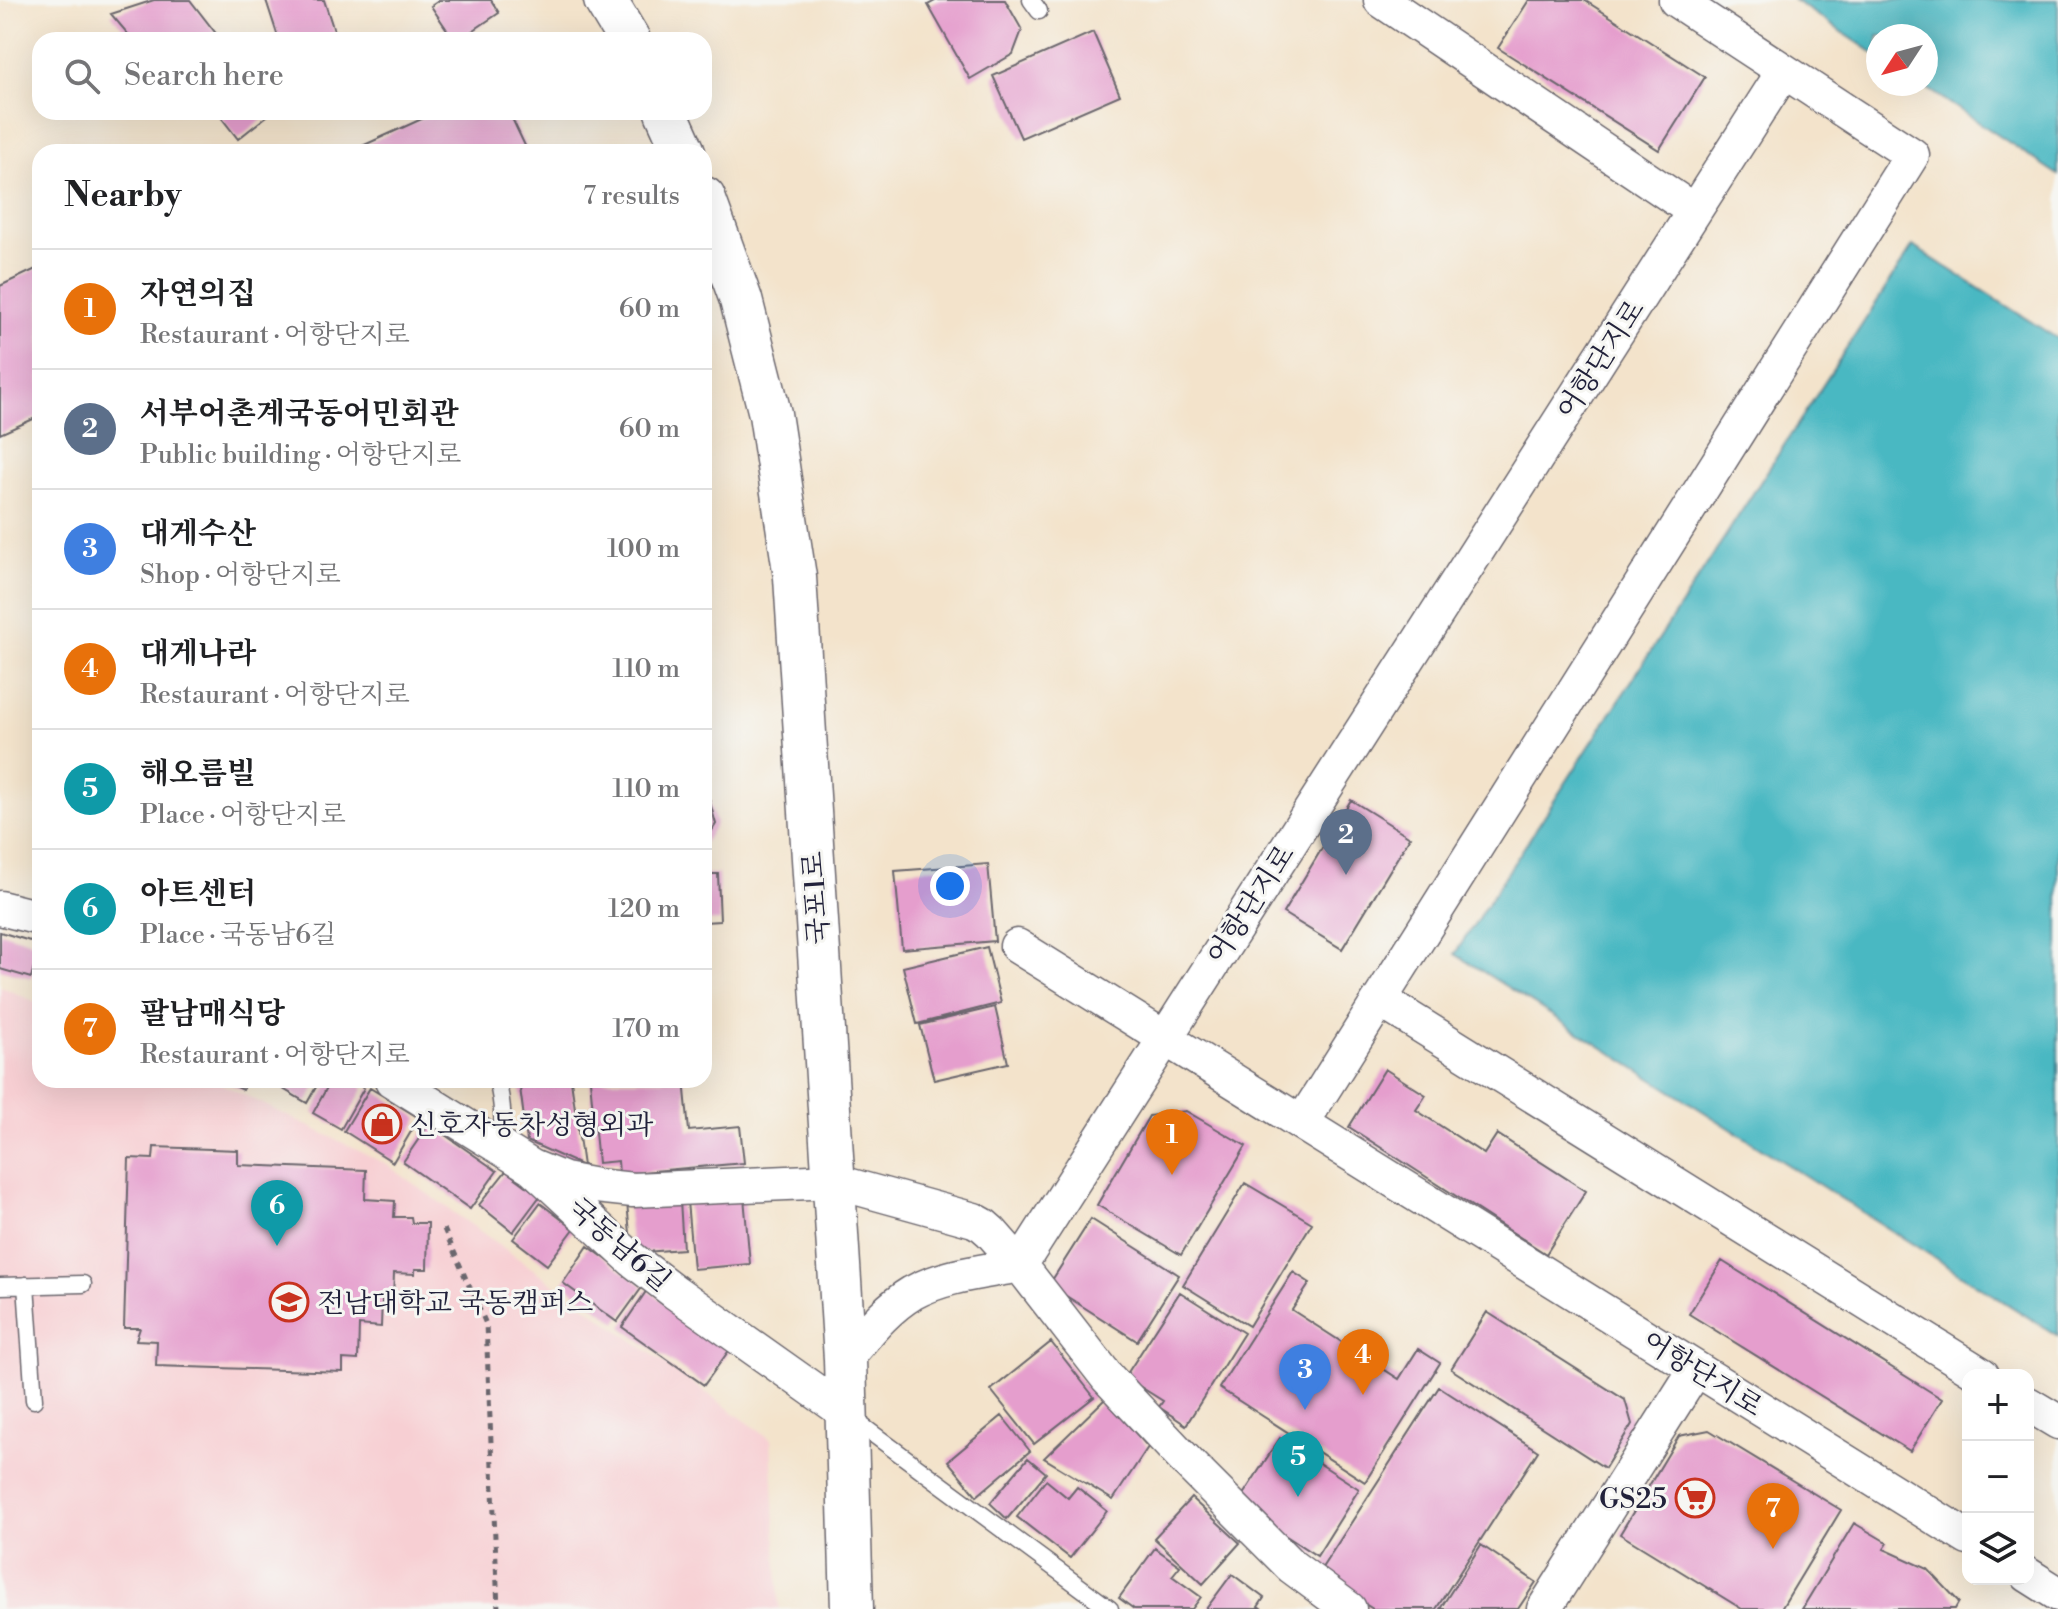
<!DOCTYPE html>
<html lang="en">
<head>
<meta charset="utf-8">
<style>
	body { margin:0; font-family:"Libre Bodoni","Noto Serif KR",serif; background:#f2f2f2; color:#202124 }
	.controls { position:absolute; right:24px; bottom:24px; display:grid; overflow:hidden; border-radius:16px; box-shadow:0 8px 32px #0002 }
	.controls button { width:72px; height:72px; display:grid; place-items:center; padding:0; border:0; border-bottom:2px solid #e0e0e0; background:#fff; color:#202124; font:40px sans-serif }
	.compass { position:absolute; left:1866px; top:24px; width:72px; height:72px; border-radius:50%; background:#fff; box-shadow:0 8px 32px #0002; rotate:234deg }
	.you { position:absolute; left:950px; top:886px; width:28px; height:28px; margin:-20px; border:6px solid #fff; border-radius:50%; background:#1a73e8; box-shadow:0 0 0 12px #1a73e833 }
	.badge { display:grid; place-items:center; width:52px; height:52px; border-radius:50%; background:#d93025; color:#fff; font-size:26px; font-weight:700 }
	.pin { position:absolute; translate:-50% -66px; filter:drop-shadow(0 2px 4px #0008) }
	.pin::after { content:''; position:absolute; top:42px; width:28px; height:24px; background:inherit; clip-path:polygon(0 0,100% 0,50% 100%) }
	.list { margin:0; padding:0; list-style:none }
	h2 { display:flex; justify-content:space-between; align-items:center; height:104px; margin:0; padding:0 32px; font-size:34px }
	h2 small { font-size:26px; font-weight:400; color:#757577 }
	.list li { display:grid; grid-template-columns:52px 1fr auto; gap:24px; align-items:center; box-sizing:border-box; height:120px; padding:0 32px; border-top:2px solid #e0e0e0 }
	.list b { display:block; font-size:30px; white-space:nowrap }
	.list p { margin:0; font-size:26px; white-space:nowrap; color:#757577 }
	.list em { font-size:26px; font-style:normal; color:#757577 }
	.icon { flex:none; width:44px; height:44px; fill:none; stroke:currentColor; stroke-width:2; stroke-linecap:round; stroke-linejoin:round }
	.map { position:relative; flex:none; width:2058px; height:1609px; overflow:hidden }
	.search { position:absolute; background:#fff; box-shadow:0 8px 32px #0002; left:32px; top:32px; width:680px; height:88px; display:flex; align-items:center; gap:20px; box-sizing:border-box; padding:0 28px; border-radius:24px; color:#757577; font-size:30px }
	.panel { position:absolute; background:#fff; box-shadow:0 8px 32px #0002; left:32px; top:144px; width:680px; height:944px; border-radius:24px }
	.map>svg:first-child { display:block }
	.built { fill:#f7cfd3 }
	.water { fill:#4ab8c2; stroke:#366d7e; stroke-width:2 }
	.building { fill:#e59ecd }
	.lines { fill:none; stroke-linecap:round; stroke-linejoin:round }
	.service-casing { stroke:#6b666d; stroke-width:19 }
	.minor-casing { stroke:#6b666d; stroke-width:37 }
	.tertiary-casing { stroke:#6b666d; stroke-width:45 }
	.path { stroke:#6b666d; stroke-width:5; stroke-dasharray:6 6; stroke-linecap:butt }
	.service { stroke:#fff; stroke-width:16 }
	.minor { stroke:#fff; stroke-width:34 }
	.tertiary { stroke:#fff; stroke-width:42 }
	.labels { text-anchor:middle; stroke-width:6; stroke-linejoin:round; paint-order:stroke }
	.street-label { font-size:28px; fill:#22223b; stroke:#f6f6f2 }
	.poi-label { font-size:28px; fill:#22223b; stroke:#f6f6f2; text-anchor:start }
</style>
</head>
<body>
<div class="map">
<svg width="2058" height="1609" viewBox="0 0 2058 1609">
	<rect width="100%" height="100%" fill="#f6f6f2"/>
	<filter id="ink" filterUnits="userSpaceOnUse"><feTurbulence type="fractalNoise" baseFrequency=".0125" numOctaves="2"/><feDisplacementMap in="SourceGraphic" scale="16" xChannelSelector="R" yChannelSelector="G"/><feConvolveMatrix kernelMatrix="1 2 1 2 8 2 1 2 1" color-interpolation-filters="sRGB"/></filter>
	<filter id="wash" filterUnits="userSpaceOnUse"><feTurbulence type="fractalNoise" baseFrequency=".006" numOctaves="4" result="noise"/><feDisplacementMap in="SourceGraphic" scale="32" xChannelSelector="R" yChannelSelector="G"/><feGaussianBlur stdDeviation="1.8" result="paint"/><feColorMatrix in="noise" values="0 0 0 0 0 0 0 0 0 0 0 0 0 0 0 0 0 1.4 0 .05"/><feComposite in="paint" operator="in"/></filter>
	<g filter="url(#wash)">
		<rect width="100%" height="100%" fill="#f3e3cb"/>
		<path class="built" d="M 0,986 L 40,1004 L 40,1080 L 214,1080 L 386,1164 L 771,1439 L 779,1609 L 0,1609 Z"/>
		<path class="water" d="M 1794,0 L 2058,0 L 2058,175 L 1921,84 L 1926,84 L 1926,36 L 1878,36 L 1878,56 Z
			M 1913,246 L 2058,339 L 2058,1336 L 1455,954 Z"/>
		<g id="blocks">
			<path class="building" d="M 154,0 L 190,0 L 221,40 L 133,40 L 111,14 Z
				M 266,0 L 324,0 L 337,40 L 279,40 Z
				M 440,0 L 491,0 L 499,13 L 459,40 L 454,40 L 431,6 Z
				M 937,0 L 1005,0 L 1022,30 L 1013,54 L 970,79 L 928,5 Z
				M 1529,0 L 1584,0 L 1705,77 L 1659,150 L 1498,48 Z
				M 1093,32 L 1120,95 L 1021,138 L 993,76 Z
				M 217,112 L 272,112 L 238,139 Z
				M 437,112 L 509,112 L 528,152 L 349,152 Z
				M 40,267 L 40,416 L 0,434 L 0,286 Z
				M 704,781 L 716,824 L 704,843 Z
				M 1351,800 L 1410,837 L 1342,949 L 1283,913 Z
				M 988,864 L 995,941 L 902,949 L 895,871 Z
				M 704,874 L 718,874 L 720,921 L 704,922 Z
				M 0,932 L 40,944 L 31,978 L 0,969 Z
				M 987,947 L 1001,1003 L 917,1024 L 903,967 Z
				M 995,1007 L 1008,1063 L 934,1080 L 920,1025 Z
				M 1385,1069 L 1426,1095 L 1416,1110 L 1484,1154 L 1497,1134 L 1586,1191 L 1546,1254 L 1349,1127 Z
				M 222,1080 L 248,1080 L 243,1090 Z
				M 268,1080 L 320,1080 L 307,1103 Z
				M 331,1080 L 351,1080 L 364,1088 L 341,1129 L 313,1113 Z
				M 519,1080 L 571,1080 L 583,1166 L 527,1141 Z
				M 590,1080 L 684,1080 L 689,1131 L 740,1126 L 744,1163 L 619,1174 L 618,1161 L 598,1163 Z
				M 370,1088 L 419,1118 L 393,1162 L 344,1131 Z
				M 1186,1111 L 1246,1146 L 1181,1255 L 1097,1205 L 1149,1116 Z
				M 429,1124 L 497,1171 L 470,1209 L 403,1162 Z
				M 154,1147 L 238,1150 L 238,1165 L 366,1170 L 365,1199 L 395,1201 L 394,1217 L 411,1217 L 412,1223 L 428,1223 L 427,1269 L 415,1269 L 415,1274 L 394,1273 L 393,1299 L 382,1298 L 381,1327 L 359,1325 L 358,1360 L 343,1359 L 343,1372 L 156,1366 L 157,1341 L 136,1340 L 140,1328 L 124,1328 L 129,1158 L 153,1159 Z
				M 506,1171 L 540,1196 L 513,1232 L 479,1205 Z
				M 1245,1183 L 1312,1223 L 1249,1326 L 1183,1285 Z
				M 744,1197 L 750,1264 L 693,1269 L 687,1201 Z
				M 680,1200 L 683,1249 L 632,1253 L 627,1203 Z
				M 540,1203 L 574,1229 L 547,1265 L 513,1239 Z
				M 1091,1219 L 1179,1275 L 1137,1341 L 1049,1285 Z
				M 588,1246 L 643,1286 L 617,1322 L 563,1283 Z
				M 1722,1261 L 1942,1399 L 1910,1451 L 1689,1314 Z
				M 1293,1272 L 1310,1283 L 1292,1310 L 1399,1379 L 1418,1349 L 1440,1363 L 1365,1482 L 1219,1388 Z
				M 647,1290 L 730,1349 L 704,1385 L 622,1327 Z
				M 1180,1292 L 1244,1333 L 1186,1425 L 1159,1407 L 1163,1401 L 1125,1377 Z
				M 1487,1312 L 1625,1400 L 1632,1424 L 1605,1468 L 1451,1369 Z
				M 1051,1342 L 1094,1397 L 1034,1444 L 991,1390 Z
				M 1439,1387 L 1538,1451 L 1436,1609 L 1373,1609 L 1318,1574 Z
				M 1105,1399 L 1148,1447 L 1113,1500 L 1044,1458 Z
				M 1002,1416 L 1030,1451 L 977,1496 L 948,1461 Z
				M 1709,1430 L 1841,1510 L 1781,1609 L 1742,1609 L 1620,1534 L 1679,1436 Z
				M 1280,1438 L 1359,1489 L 1317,1556 L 1237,1504 Z
				M 1028,1458 L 1046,1473 L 1007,1519 L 990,1503 Z
				M 1046,1480 L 1068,1498 L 1077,1487 L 1107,1511 L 1070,1558 L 1017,1517 Z
				M 1191,1498 L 1240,1543 L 1203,1584 L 1154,1538 Z
				M 1854,1523 L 1888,1543 L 1884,1549 L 1928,1569 L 1959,1602 L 1955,1609 L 1802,1609 Z
				M 1481,1545 L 1536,1582 L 1518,1609 L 1440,1609 Z
				M 1155,1548 L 1180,1566 L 1172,1576 L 1201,1597 L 1192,1609 L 1134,1609 L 1119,1598 Z
				M 1232,1574 L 1264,1598 L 1258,1607 L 1261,1609 L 1206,1609 Z"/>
		</g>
	</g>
	<g filter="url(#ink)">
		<use href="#blocks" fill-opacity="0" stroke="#6b666d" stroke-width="2"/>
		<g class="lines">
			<g class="service-casing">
				<path id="service" d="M 1031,0 L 1039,11
					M 497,1080 C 503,1104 504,1123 500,1147
					M 26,1285 L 34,1400
					M 0,1286 L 83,1284
					M 850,1417 L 1110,1609"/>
			</g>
			<g class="minor-casing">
				<path id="minor" d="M 1381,0 L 1694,211
					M 0,908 L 40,918
					M 1017,946 L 1968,1538
					M 1380,1000 L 1982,1375
					M 392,1080 L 532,1167 L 633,1260 L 675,1292 L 846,1413
					M 1302,1123 L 1912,155 L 1676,0
					M 532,1167 L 564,1180 L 596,1186 L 633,1190 L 833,1181 L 974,1220 L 983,1225 L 991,1232 L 1020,1265 L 1107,1377 L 1190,1465 L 1291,1566 L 1349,1609
					M 845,1359 C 865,1336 885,1309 912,1293 C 944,1275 984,1272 1020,1265 L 1784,71
					M 2028,1404 L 2058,1422
					M 2028,1575 L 2058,1594
					M 1544,1609 L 1696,1369"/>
			</g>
			<g class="tertiary-casing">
				<path id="tertiary" d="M 605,0 L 629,40
					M 666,112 L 684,152
					M 704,198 L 741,300 L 770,414 L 795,577 L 845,1359 L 852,1609"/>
			</g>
			<path class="path" d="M 444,1229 L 486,1324 L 498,1609"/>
			<use href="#service" class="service"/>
			<use href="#minor" class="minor"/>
			<use href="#tertiary" class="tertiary"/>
		</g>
	</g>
	<defs>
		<g id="shop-ring" transform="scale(2)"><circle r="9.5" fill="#f6f6f2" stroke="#c8321e" stroke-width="1.5"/><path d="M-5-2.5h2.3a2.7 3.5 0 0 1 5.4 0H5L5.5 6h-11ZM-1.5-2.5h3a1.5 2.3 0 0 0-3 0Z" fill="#c8321e"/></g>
		<g id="university-ring" transform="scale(2)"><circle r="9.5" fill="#f6f6f2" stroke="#c8321e" stroke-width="1.5"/><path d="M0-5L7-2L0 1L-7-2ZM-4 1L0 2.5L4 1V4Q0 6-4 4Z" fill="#c8321e"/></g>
		<g id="supermarket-ring" transform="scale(2)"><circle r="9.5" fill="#f6f6f2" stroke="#c8321e" stroke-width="1.5"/><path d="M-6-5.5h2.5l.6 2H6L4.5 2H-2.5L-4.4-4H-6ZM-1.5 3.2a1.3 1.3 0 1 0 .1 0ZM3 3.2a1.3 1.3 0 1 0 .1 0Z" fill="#c8321e"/></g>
	</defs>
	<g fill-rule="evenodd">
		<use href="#shop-ring" x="382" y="1124"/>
		<use href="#university-ring" x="289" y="1302"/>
		<use href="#supermarket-ring" x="1695" y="1498"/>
	</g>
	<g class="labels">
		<g class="street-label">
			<text transform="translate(1600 359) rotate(-57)" y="10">어항단지로</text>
			<text transform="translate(815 898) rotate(-94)" y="10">국포1로</text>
			<text transform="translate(1250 904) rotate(-57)" y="10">어항단지로</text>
			<text transform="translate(620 1244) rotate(41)" y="10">국동남6길</text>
			<text transform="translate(1703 1373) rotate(32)" y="10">어항단지로</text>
		</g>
		<g class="poi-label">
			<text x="410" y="1134">신호자동차성형외과</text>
			<text x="317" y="1312">전남대학교 국동캠퍼스</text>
			<text x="1667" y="1508" text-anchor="end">GS25</text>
		</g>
	</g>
</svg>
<div class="controls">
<button>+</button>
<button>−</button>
<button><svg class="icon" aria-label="layers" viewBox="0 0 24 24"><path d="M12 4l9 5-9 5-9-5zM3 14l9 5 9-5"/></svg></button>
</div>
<svg class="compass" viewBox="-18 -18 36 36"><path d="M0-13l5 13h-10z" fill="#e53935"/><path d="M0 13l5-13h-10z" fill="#757577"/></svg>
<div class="you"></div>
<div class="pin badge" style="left:1172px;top:1175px;background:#e8710a">1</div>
<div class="pin badge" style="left:1346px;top:875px;background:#5c6f8a">2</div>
<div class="pin badge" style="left:1305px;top:1410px;background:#3f7fe0">3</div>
<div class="pin badge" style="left:1363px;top:1395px;background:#e8710a">4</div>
<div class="pin badge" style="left:1298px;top:1497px;background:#0f9aa8">5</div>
<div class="pin badge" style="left:277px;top:1246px;background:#0f9aa8">6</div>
<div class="pin badge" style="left:1773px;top:1549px;background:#e8710a">7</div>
<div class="search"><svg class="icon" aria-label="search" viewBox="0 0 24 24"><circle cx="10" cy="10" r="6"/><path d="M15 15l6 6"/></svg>Search here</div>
<section class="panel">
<h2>Nearby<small>7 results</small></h2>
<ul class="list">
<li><span class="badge" style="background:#e8710a">1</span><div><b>자연의집</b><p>Restaurant · 어항단지로</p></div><em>60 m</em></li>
<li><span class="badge" style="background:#5c6f8a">2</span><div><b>서부어촌계국동어민회관</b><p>Public building · 어항단지로</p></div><em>60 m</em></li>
<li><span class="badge" style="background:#3f7fe0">3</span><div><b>대게수산</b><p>Shop · 어항단지로</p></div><em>100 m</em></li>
<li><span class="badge" style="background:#e8710a">4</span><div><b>대게나라</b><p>Restaurant · 어항단지로</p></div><em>110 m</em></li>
<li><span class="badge" style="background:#0f9aa8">5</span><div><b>해오름빌</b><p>Place · 어항단지로</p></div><em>110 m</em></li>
<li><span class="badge" style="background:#0f9aa8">6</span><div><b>아트센터</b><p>Place · 국동남6길</p></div><em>120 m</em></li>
<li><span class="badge" style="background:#e8710a">7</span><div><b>팔남매식당</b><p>Restaurant · 어항단지로</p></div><em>170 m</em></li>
</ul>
</section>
</div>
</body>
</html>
